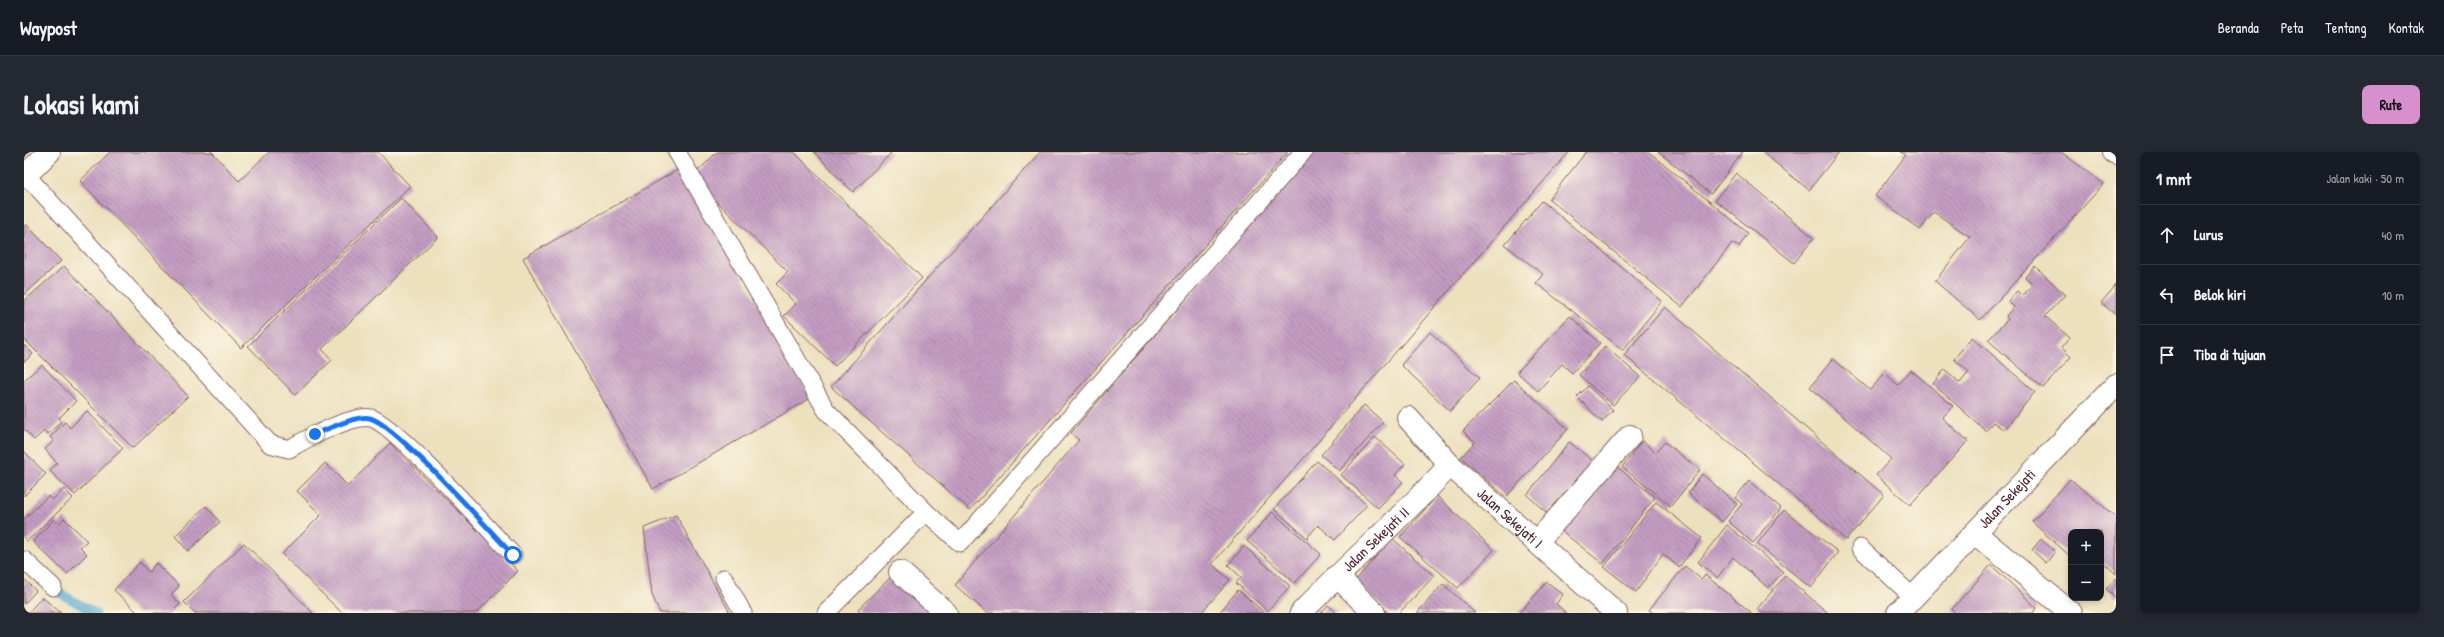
<!DOCTYPE html>
<html lang="id">
<head>
<meta charset="utf-8">
<style>
	body { margin:0; font-family:"Patrick Hand",sans-serif; background:#242831; color:#f1f3f6 }
	.controls { position:absolute; right:12px; bottom:12px; display:grid; overflow:hidden; border-radius:8px; box-shadow:0 2px 6px #0003 }
	.controls button { width:36px; height:36px; display:grid; place-items:center; padding:0; border:0; border-bottom:1px solid #363941; background:#171b24; color:#f1f3f6; font:20px sans-serif }
	.stop { position:absolute; width:12px; height:12px; margin:-9px; border:3px solid #1a73e8; border-radius:50%; background:#fff }
	.stop.end { background:#1a73e8; border-color:#fff; box-shadow:0 1px 4px #0008 }
	.list { margin:0; padding:0; list-style:none }
	h2 { display:flex; justify-content:space-between; align-items:center; height:52px; margin:0; padding:0 16px; font-size:17px }
	h2 small { font-size:13px; font-weight:400; color:#9ea1a6 }
	.list li { display:grid; grid-template-columns:26px 1fr auto; gap:12px; align-items:center; box-sizing:border-box; height:60px; padding:0 16px; border-top:1px solid #363941 }
	.list b { display:block; font-size:15px; white-space:nowrap }
	.list em { font-size:13px; font-style:normal; color:#9ea1a6 }
	.icon { flex:none; width:22px; height:22px; fill:none; stroke:currentColor; stroke-width:2; stroke-linecap:round; stroke-linejoin:round }
	.map { position:relative; flex:none; width:2092px; height:461px; overflow:hidden; border-radius:8px }
	header { display:flex; align-items:center; gap:24px; box-sizing:border-box; height:56px; padding:0 20px; background:#171b24; border-bottom:1px solid #363941 }
	header strong { font-size:19px }
	nav { display:flex; gap:22px; margin-inline-start:auto; font-size:14px }
	.intro { display:flex; align-items:center; justify-content:space-between; box-sizing:border-box; height:96px; padding:0 24px }
	h1 { margin:0; font-size:28px }
	.button { padding:10px 18px; border-radius:8px; background:#d690ce; color:#111; font-size:14px; font-weight:700 }
	main { display:flex; gap:24px; padding:0 24px }
	aside { flex:1; background:#171b24; border-radius:8px; box-shadow:0 2px 6px #0003 }
	.map>svg:first-child { display:block }
	.lines { fill:none; stroke-linecap:round; stroke-linejoin:round }
	.stream { stroke:#54a6cf; stroke-width:9 }
	.building { fill:url(#building-back-hatch) }
	.service-casing { stroke:#83635e; stroke-width:19 }
	.minor-casing { stroke:#83635e; stroke-width:24 }
	.tertiary-casing { stroke:#83635e; stroke-width:24 }
	.primary-casing { stroke:#83635e; stroke-width:24 }
	.service { stroke:#fff; stroke-width:17 }
	.minor { stroke:#fff; stroke-width:22 }
	.tertiary { stroke:#fff; stroke-width:22 }
	.primary { stroke:#fff; stroke-width:22 }
	.route { stroke:#1a73e8; stroke-width:5 }
	.labels { text-anchor:middle; stroke-width:3; stroke-linejoin:round; paint-order:stroke }
	.street-label { font-size:15px; fill:#4a1f2b; stroke:#fcf5e5 }
</style>
</head>
<body>
<header>
<strong>Waypost</strong>
<nav><a>Beranda</a><a>Peta</a><a>Tentang</a><a>Kontak</a></nav>
</header>
<div class="intro"><h1>Lokasi kami</h1><a class="button">Rute</a></div>
<main>
<div class="map">
<svg width="2092" height="461" viewBox="0 0 2092 461">
	<defs>
		<pattern id="building-back-hatch" width="6" height="6" patternUnits="userSpaceOnUse"><rect width="6" height="6" fill="#c39cc2"/><path d="M-1 5l2 2M0 0l6 6M5-1l2 2" fill="none" stroke="#a07f9e"/></pattern>
	</defs>
	<rect width="100%" height="100%" fill="#fcf5e5"/>
	<filter id="ink" filterUnits="userSpaceOnUse"><feTurbulence type="fractalNoise" baseFrequency=".025" numOctaves="2"/><feDisplacementMap in="SourceGraphic" scale="8" xChannelSelector="R" yChannelSelector="G"/><feConvolveMatrix kernelMatrix="1 2 1 2 8 2 1 2 1" color-interpolation-filters="sRGB"/></filter>
	<filter id="wash" filterUnits="userSpaceOnUse"><feTurbulence type="fractalNoise" baseFrequency=".012" numOctaves="4" result="noise"/><feDisplacementMap in="SourceGraphic" scale="16" xChannelSelector="R" yChannelSelector="G"/><feGaussianBlur stdDeviation="0.9" result="paint"/><feColorMatrix in="noise" values="0 0 0 0 0 0 0 0 0 0 0 0 0 0 0 0 0 1.4 0 .05"/><feComposite in="paint" operator="in"/></filter>
	<g filter="url(#wash)">
		<rect width="100%" height="100%" fill="#ece0bd"/>
		<g class="lines">
			<path class="stream" d="M 24,435 L 72,461"/>
		</g>
		<g id="blocks">
			<path class="building" d="M 86,0 L 188,0 L 215,29 L 245,0 L 354,0 L 386,34 L 217,196 L 56,29 Z
				M 693,0 L 770,0 L 898,126 L 811,214 L 760,164 L 772,152 L 752,132 L 764,120 L 668,25 Z
				M 790,0 L 868,0 L 829,40 Z
				M 1016,0 L 1264,0 L 946,358 L 807,235 Z
				M 1288,0 L 1545,0 L 1188,412 L 1206,428 L 1177,461 L 963,461 L 931,433 L 1055,288 L 1047,281 Z
				M 1562,0 L 1625,0 L 1724,81 L 1715,95 L 1708,91 L 1658,155 L 1525,47 Z
				M 1634,0 L 1719,0 L 1687,42 Z
				M 1738,0 L 1815,0 L 1785,38 Z
				M 1877,0 L 2037,0 L 2080,32 L 1956,168 L 1911,129 L 1946,85 L 1910,60 L 1896,78 L 1851,44 L 1882,3 Z
				M 657,16 L 787,246 L 629,337 L 499,106 Z
				M 1712,21 L 1790,86 L 1770,111 L 1691,48 Z
				M 377,46 L 414,85 L 298,197 L 308,208 L 271,243 L 224,194 Z
				M 1518,49 L 1638,149 L 1599,198 L 1512,131 L 1519,122 L 1481,93 Z
				M 2,72 L 37,109 L 0,143 L 0,74 Z
				M 40,114 L 164,244 L 109,296 L 0,187 L 0,149 Z
				M 2011,114 L 2041,143 L 2021,164 L 2046,186 L 2037,195 L 2047,205 L 2019,236 L 1964,188 L 1984,167 L 1982,164 L 1990,155 L 1984,149 L 1993,139 L 1998,144 L 2009,132 L 2001,125 Z
				M 2092,133 L 2092,163 L 2077,151 Z
				M 1641,155 L 1860,343 L 1822,388 L 1600,203 Z
				M 1546,164 L 1576,191 L 1548,221 L 1538,212 L 1514,239 L 1493,220 Z
				M 1406,180 L 1456,226 L 1426,259 L 1377,213 Z
				M 1948,185 L 2011,240 L 1980,278 L 1969,270 L 1962,279 L 1909,232 L 1921,217 L 1936,231 L 1945,220 L 1930,207 Z
				M 0,193 L 9,202 L 0,210 Z
				M 1581,194 L 1616,225 L 1589,253 L 1555,223 Z
				M 1809,207 L 1846,238 L 1861,221 L 1874,233 L 1887,218 L 1929,254 L 1918,266 L 1944,289 L 1886,353 L 1852,323 L 1867,307 L 1786,235 Z
				M 18,213 L 52,249 L 35,266 L 38,269 L 24,282 L 20,279 L 10,288 L 0,277 L 0,228 Z
				M 1490,228 L 1544,277 L 1482,345 L 1437,305 L 1451,290 L 1439,279 Z
				M 1564,234 L 1589,258 L 1578,270 L 1553,245 Z
				M 1340,253 L 1359,270 L 1315,319 L 1297,303 Z
				M 63,259 L 99,296 L 51,343 L 26,319 L 33,311 L 21,297 L 30,289 L 26,285 L 41,270 L 46,276 Z
				M 1351,285 L 1381,312 L 1371,323 L 1379,330 L 1354,356 L 1317,323 Z
				M 1618,289 L 1632,300 L 1641,290 L 1676,318 L 1647,354 L 1598,315 Z
				M 1545,290 L 1573,312 L 1524,362 L 1503,343 Z
				M 366,291 L 494,419 L 452,461 L 318,461 L 258,402 L 297,363 L 273,339 L 301,311 L 324,334 Z
				M 0,299 L 22,322 L 0,344 Z
				M 1293,309 L 1343,353 L 1311,388 L 1294,373 L 1283,386 L 1250,357 Z
				M 1587,310 L 1631,345 L 1579,412 L 1535,377 Z
				M 1678,322 L 1713,352 L 1698,370 L 1664,341 Z
				M 2046,327 L 2092,365 L 2092,422 L 2077,408 L 2077,380 L 2047,380 L 2047,405 L 2008,370 Z
				M 1725,329 L 1757,356 L 1729,391 L 1704,369 L 1718,352 L 1711,346 Z
				M 40,337 L 49,346 L 3,389 L 0,386 L 0,367 L 24,344 L 28,348 Z
				M 1413,344 L 1470,398 L 1434,436 L 1376,385 Z
				M 1632,350 L 1678,386 L 1655,415 L 1639,402 L 1612,440 L 1580,415 Z
				M 182,354 L 196,370 L 164,399 L 151,384 Z
				M 1760,358 L 1814,400 L 1787,436 L 1733,392 Z
				M 1248,360 L 1297,402 L 1271,431 L 1223,389 Z
				M 652,363 L 706,461 L 636,461 L 628,443 L 620,376 Z
				M 40,366 L 63,389 L 56,395 L 63,402 L 43,422 L 9,390 L 30,367 L 35,372 Z
				M 1703,373 L 1759,420 L 1744,436 L 1709,405 L 1693,426 L 1674,410 Z
				M 1368,386 L 1410,424 L 1375,461 L 1365,461 L 1331,429 Z
				M 2017,387 L 2031,400 L 2022,411 L 2008,398 Z
				M 220,391 L 289,461 L 171,461 L 160,450 Z
				M 1220,394 L 1266,434 L 1243,459 L 1212,431 L 1217,425 L 1204,413 Z
				M 116,410 L 125,420 L 132,411 L 155,434 L 147,443 L 156,452 L 147,461 L 114,461 L 90,438 Z
				M 1967,413 L 2013,456 L 2009,461 L 1931,461 L 1928,457 Z
				M 1661,414 L 1677,427 L 1681,423 L 1728,461 L 1629,461 L 1625,458 Z
				M 869,423 L 910,461 L 838,461 L 834,457 Z
				M 1761,424 L 1804,461 L 1738,461 L 1733,457 Z
				M 2092,426 L 2092,447 L 2082,437 Z
				M 0,427 L 12,439 L 0,452 Z
				M 1523,430 L 1539,442 L 1532,452 L 1542,461 L 1495,461 Z
				M 1419,432 L 1451,461 L 1393,461 Z
				M 1214,438 L 1241,461 L 1195,461 Z
				M 18,445 L 37,461 L 4,461 Z
				M 1304,453 L 1313,461 L 1297,461 Z"/>
		</g>
	</g>
	<g filter="url(#ink)">
		<use href="#blocks" fill-opacity="0" stroke="#83635e" stroke-width="1"/>
		<g class="lines">
			<g class="service-casing">
				<path id="service" d="M 653,0 L 802,258 L 902,360 L 936,391 L 1279,0
					M 2,23 L 246,292 L 265,297 C 280,288 329,262 347,266 C 371,272 466,379 489,403
					M 1836,396 L 1889,445
					M 0,408 L 29,435
					M 700,426 L 719,461
					M 802,461 L 902,360"/>
			</g>
			<g class="minor-casing">
				<g id="minor">
					<path d="M 0,25 L 25,0"/>
					<path id="s1" d="M 1384,266 L 1426,313 L 1592,461"/>
					<path d="M 1951,381 L 2047,461"/>
					<path d="M 1513,390 L 1606,284"/>
					<path d="M 876,420 L 922,461"/>
					<path d="M 1313,424 L 1350,461"/>
					<path id="s2" d="M 1277,461 C 1325,411 1379,365 1426,313"/>
				</g>
			</g>
			<g class="tertiary-casing">
				<g id="tertiary">
					<path id="s3" d="M 1874,461 L 2092,233"/>
				</g>
			</g>
			<g class="primary-casing">
				<path id="primary" d="M 2090,0 L 2092,1"/>
			</g>
			<use href="#service" class="service"/>
			<use href="#minor" class="minor"/>
			<use href="#tertiary" class="tertiary"/>
			<use href="#primary" class="primary"/>
		</g>
	</g>
	<g class="lines" filter="url(#ink)">
		<path class="route" d="M 291,282 C 304,277 333,263 346,266 C 371,272 466,379 489,403"/>
	</g>
	<g class="labels">
		<g class="street-label">
			<text dy="5" stroke="none"><textPath href="#s3" startOffset="158">Jalan Sekejati</textPath></text>
			<text dy="5" stroke="none"><textPath href="#s1" startOffset="143">Jalan Sekejati I</textPath></text>
			<text dy="5" stroke="none"><textPath href="#s2" startOffset="105">Jalan Sekejati II</textPath></text>
		</g>
	</g>
</svg>
<div class="controls">
<button>+</button>
<button>−</button>
</div>
<div class="stop" style="left:489px;top:403px"></div>
<div class="stop end" style="left:291px;top:282px"></div>
</div>
<aside>
<h2>1 mnt<small>Jalan kaki · 50 m</small></h2>
<ul class="list">
<li><svg class="icon" aria-label="ahead" viewBox="0 0 24 24"><path d="M12 20V5M6 11l6-6 6 6"/></svg><div><b>Lurus</b></div><em>40 m</em></li>
<li><svg class="icon" aria-label="left" viewBox="0 0 24 24"><path d="M17 20v-9H6M10 6l-5 5 5 5"/></svg><div><b>Belok kiri</b></div><em>10 m</em></li>
<li><svg class="icon" aria-label="arrive" viewBox="0 0 24 24"><path d="M6 21V4h12l-3 4 3 4H6"/></svg><div><b>Tiba di tujuan</b></div></li>
</ul>
</aside>
</main>
</body>
</html>
